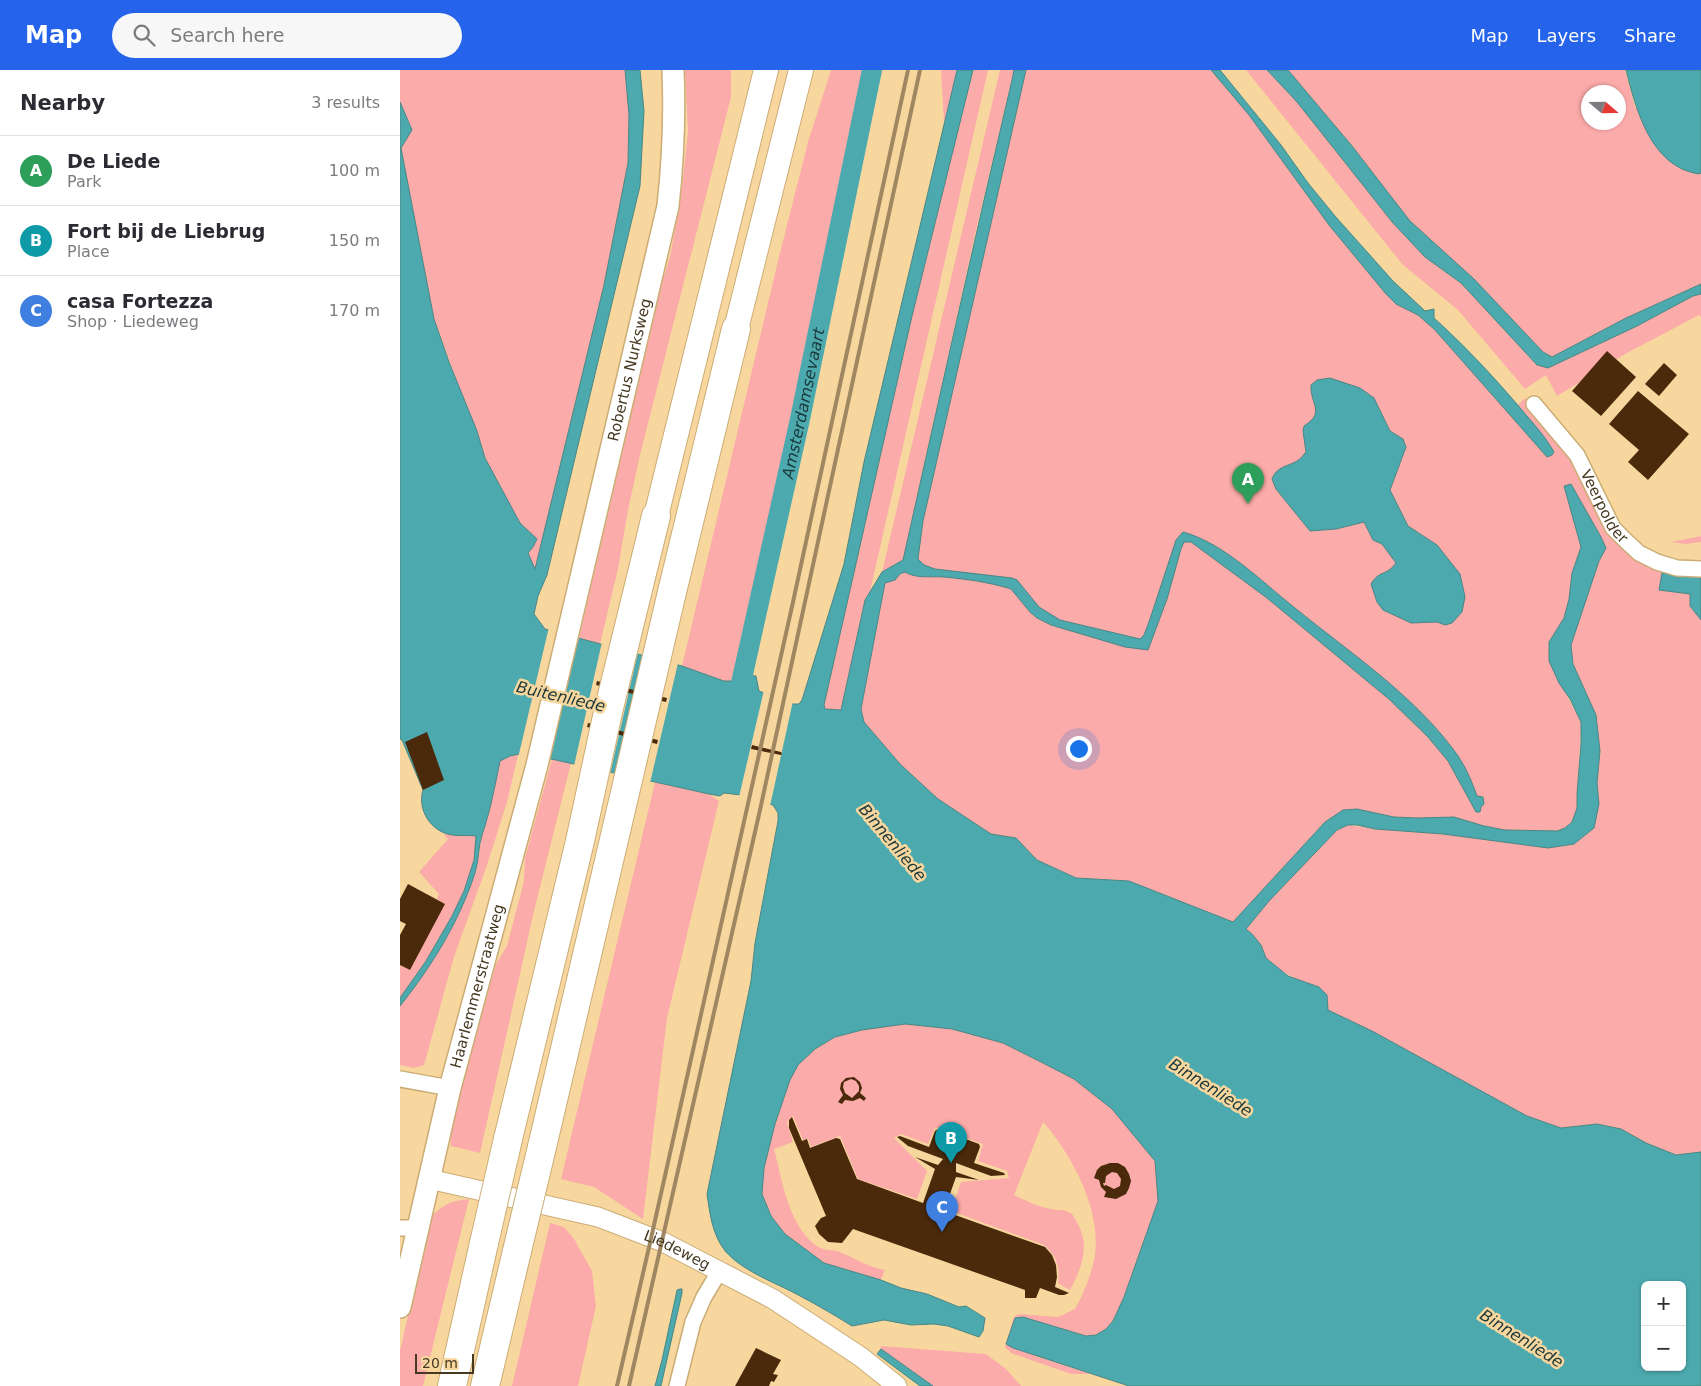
<!DOCTYPE html>
<html lang="en">
<head>
<meta charset="utf-8">
<style>
	body { margin:0; font-family:"DejaVu Sans",sans-serif; background:#f7f7f7; color:#2b2b33 }
	.controls { position:absolute; right:15px; bottom:15px; display:grid; overflow:hidden; border-radius:8px; box-shadow:0 1px 4px #0004 }
	.controls button { width:45px; height:45px; display:grid; place-items:center; padding:0; border:0; border-bottom:1px solid #e1e1e2; background:#fff; color:#2b2b33; font:25px sans-serif }
	.compass { position:absolute; left:1181px; top:15px; width:45px; height:45px; border-radius:50%; background:#fff; box-shadow:0 1px 4px #0004; rotate:110deg }
	.scale { position:absolute; left:15px; bottom:12px; width:59px; box-sizing:border-box; padding-left:5px; border:2px solid #463922; border-top:0; font-size:14px; line-height:18px; white-space:nowrap; color:#463922; -webkit-text-stroke:4px #f8d79f; paint-order:stroke }
	.you { position:absolute; left:678px; top:678px; width:18px; height:18px; margin:-12px; border:4px solid #fff; border-radius:50%; background:#1a73e8; box-shadow:0 0 0 8px #1a73e833 }
	.badge { display:grid; place-items:center; width:32px; height:32px; border-radius:50%; background:#2563eb; color:#fff; font-size:16px; font-weight:700 }
	.pin { position:absolute; translate:-50% -41px; filter:drop-shadow(0 1px 2px #0008) }
	.pin::after { content:''; position:absolute; top:26px; width:18px; height:15px; background:inherit; clip-path:polygon(0 0,100% 0,50% 100%) }
	.list { margin:0; padding:0; list-style:none }
	h2 { display:flex; justify-content:space-between; align-items:center; height:65px; margin:0; padding:0 20px; font-size:21px }
	h2 small { font-size:16px; font-weight:400; color:#7c7c81 }
	.list li { display:grid; grid-template-columns:32px 1fr auto; gap:15px; align-items:center; box-sizing:border-box; height:70px; padding:0 20px; border-top:1px solid #e1e1e2 }
	.list b { display:block; font-size:19px; white-space:nowrap }
	.list p { margin:0; font-size:16px; white-space:nowrap; color:#7c7c81 }
	.list em { font-size:16px; font-style:normal; color:#7c7c81 }
	.icon { flex:none; width:28px; height:28px; fill:none; stroke:currentColor; stroke-width:2; stroke-linecap:round; stroke-linejoin:round }
	.map { position:relative; flex:none; width:1301px; height:1316px; overflow:hidden }
	header { display:flex; align-items:center; gap:30px; box-sizing:border-box; height:70px; padding:0 25px; background:#2563eb; color:#fff }
	header strong { font-size:24px }
	nav { display:flex; gap:28px; margin-inline-start:auto; font-size:18px }
	.search { width:350px; height:45px; background:#f7f7f7; display:flex; align-items:center; gap:12px; box-sizing:border-box; padding:0 18px; border-radius:28px; color:#7c7c81; font-size:19px }
	main { display:flex }
	aside { flex:1; background:#fff }
	.map>svg:first-child { display:block }
	.green { fill:#fbaba9; fill-rule:evenodd }
	.water { fill:#4ca9ae; stroke:#4a8784; fill-rule:evenodd }
	.pier { fill:#f8d79f }
	.lines { fill:none; stroke-linecap:round; stroke-linejoin:round }
	.canal { stroke:#4ca9ae; stroke-width:20 }
	.building { fill:#4a2a0a; fill-rule:evenodd }
	.minor-casing { stroke:#cbac75; stroke-width:18 }
	.tertiary-casing { stroke:#cbac75; stroke-width:21 }
	.secondary-casing { stroke:#cbac75; stroke-width:24 }
	.primary-casing { stroke:#cbac75; stroke-width:26 }
	.motorway-casing { stroke:#cbac75; stroke-width:30 }
	.minor { stroke:#fff; stroke-width:15 }
	.tertiary { stroke:#fff; stroke-width:19 }
	.secondary { stroke:#fff; stroke-width:21 }
	.primary { stroke:#fff; stroke-width:24 }
	.motorway { stroke:#fff; stroke-width:28 }
	.rail { stroke:#9f8861; stroke-width:4 }
	.motorway-bridge-casing { stroke:#cbac75; stroke-width:30; stroke-linecap:butt }
	.motorway-bridge { stroke:#fff; stroke-width:28 }
	.labels { text-anchor:middle; stroke-width:5; stroke-linejoin:round; paint-order:stroke }
	.street-label { font-size:15px; fill:#463922; stroke:#f8d79f }
	.water-label { font-size:16px; font-style:italic; fill:#1b383a; stroke:#f8d79f }
</style>
</head>
<body>
<header>
<strong>Map</strong>
<div class="search"><svg class="icon" aria-label="search" viewBox="0 0 24 24"><circle cx="10" cy="10" r="6"/><path d="M15 15l6 6"/></svg>Search here</div>
<nav><a>Map</a><a>Layers</a><a>Share</a></nav>
</header>
<main>
<aside>
<h2>Nearby<small>3 results</small></h2>
<ul class="list">
<li><span class="badge" style="background:#2e9e5b">A</span><div><b>De Liede</b><p>Park</p></div><em>100 m</em></li>
<li><span class="badge" style="background:#0f9aa8">B</span><div><b>Fort bij de Liebrug</b><p>Place</p></div><em>150 m</em></li>
<li><span class="badge" style="background:#3f7fe0">C</span><div><b>casa Fortezza</b><p>Shop · Liedeweg</p></div><em>170 m</em></li>
</ul>
</aside>
<div class="map">
<svg width="1301" height="1316" viewBox="0 0 1301 1316">
	<rect width="100%" height="100%" fill="#f8d79f"/>
	<path class="green" d="M 0,0 L 226,0 L 229,45 L 228,93 L 204,215 L 135,500 L 85,388 L 34,249 L 0,104 Z
		M 285,0 L 331,0 L 331,27 L 240,385 L 228,440 L 218,499 L 200,574 L 179,568 L 262,212 L 270,187 L 281,126 L 288,62 Z
		M 431,0 L 465,0 L 334,608 L 331,611 L 324,611 L 282,596 L 377,195 L 408,72 Z
		M 541,0 L 557,0 L 544,53 Z
		M 573,0 L 588,0 L 470,522 L 465,530 L 441,640 L 425,639 L 424,635 L 512,246 Z
		M 600,0 L 614,0 L 576,160 L 503,490 L 482,502 Z
		M 626,0 L 811,0 L 849,45 L 876,82 L 996,234 L 1018,245 L 1035,260 L 1079,309 L 1151,377 L 1118,335 L 1125,328 L 1170,382 L 1225,479 L 1301,496 L 1301,509 L 1299,507 L 1262,503 L 1259,520 L 1290,524 L 1290,536 L 1301,550 L 1301,1082 L 1276,1085 L 1246,1073 L 1221,1059 L 1197,1054 L 1161,1058 L 1127,1046 L 928,940 L 919,917 C 899,910 881,904 866,888 C 857,878 858,868 845,859 L 869,831 L 937,760 L 948,755 L 975,759 L 1043,764 L 1094,770 L 1174,774 L 1194,758 L 1199,734 L 1197,713 L 1200,681 L 1196,645 L 1173,594 L 1171,575 L 1199,491 L 1206,478 L 1171,414 L 1164,416 L 1181,477 L 1172,503 L 1169,529 L 1164,548 L 1149,572 L 1167,626 L 1181,652 L 1177,738 L 1172,752 L 1165,758 L 1157,761 L 1105,760 L 1084,756 L 1054,747 L 1017,748 L 994,747 L 925,752 L 833,852 L 729,811 L 676,808 L 637,790 L 616,768 L 591,764 L 538,729 L 500,694 L 464,652 L 461,639 L 485,512 L 506,502 L 518,489 L 523,451 Z
		M 846,0 L 867,0 L 897,32 L 993,153 L 1025,187 L 1061,213 L 1137,295 L 1200,273 L 1237,256 L 1293,226 L 1301,224 L 1301,247 L 1299,245 L 1227,283 L 1157,326 L 1146,305 L 1125,319 L 1058,240 L 1003,195 Z
		M 888,0 L 1225,0 L 1235,37 L 1299,104 L 1301,103 L 1301,214 L 1226,248 L 1152,287 L 1143,282 L 1074,209 L 1010,151 L 952,76 ZM 1188,22 L 1218,22 L 1218,52 L 1188,52 Z
		M 1301,466 L 1301,472 L 1286,474 L 1271,472 Z
		M 118,685 L 107,732 L 87,795 L 54,887 L 24,995 L 14,998 L 0,995 L 0,936 L 34,888 L 51,859 L 67,824 L 76,801 L 82,765 L 100,691 L 110,686 Z
		M 152,689 L 171,693 L 134,841 L 80,1083 L 51,1076 L 50,1064 L 58,1029 L 96,894 L 107,876 L 124,811 L 125,788 Z
		M 255,712 L 309,724 L 319,731 L 267,948 L 243,1149 L 194,1117 L 161,1109 Z
		M 46,763 L 76,765 C 75,773 76,781 74,789 C 66,831 28,893 0,928 L 0,895 L 10,900 L 44,834 L 37,829 L 39,824 L 19,802 L 48,769 L 44,765 Z
		M 505,954 L 552,959 L 603,973 L 674,1009 L 712,1039 L 755,1091 L 758,1131 L 724,1227 L 713,1251 L 706,1259 L 696,1265 L 686,1266 L 676,1263 L 613,1278 L 690,1304 L 671,1304 L 611,1283 L 605,1277 L 614,1247 L 619,1244 L 658,1247 L 675,1239 C 684,1223 692,1203 695,1185 C 701,1139 672,1085 643,1052 L 614,1125 C 625,1130 635,1135 646,1138 C 655,1141 665,1138 672,1144 C 674,1146 675,1149 676,1151 C 691,1174 682,1198 670,1220 L 658,1213 C 660,1196 657,1187 644,1175 L 551,1141 L 561,1112 L 609,1108 L 607,1101 L 578,1091 L 583,1074 L 535,1057 L 528,1074 L 501,1064 L 494,1068 L 527,1101 L 517,1129 L 458,1109 L 440,1066 L 411,1077 L 408,1069 L 403,1070 L 393,1046 L 387,1052 L 393,1072 L 374,1079 C 382,1109 388,1153 414,1174 C 425,1183 433,1178 442,1183 C 456,1189 469,1197 485,1200 L 481,1210 L 424,1193 L 385,1164 L 371,1146 L 362,1124 L 364,1098 L 375,1054 L 390,1010 L 398,995 L 415,979 L 435,967 L 462,960 Z
		M 69,1129 L 23,1316 L 0,1316 L 0,1281 L 31,1146 C 45,1134 51,1131 69,1129 Z
		M 150,1153 L 164,1157 L 174,1169 L 192,1201 L 196,1236 L 178,1316 L 112,1316 Z
		M 481,1276 L 586,1284 L 606,1299 L 621,1316 L 523,1316 L 479,1282 Z"/>
	<path class="water" d="M 225,0 L 240,0 L 244,41 L 240,116 L 147,505 L 138,526 L 134,544 L 145,559 L 282,596 L 324,611 L 332,611 L 335,604 L 356,606 L 359,621 L 393,634 L 399,634 L 402,630 L 444,494 L 464,392 L 557,0 L 573,0 L 512,246 L 424,635 L 425,639 L 441,640 L 465,530 L 482,502 L 503,490 C 539,330 574,170 612,10 L 614,0 L 626,0 L 523,451 L 518,489 L 524,495 L 535,499 L 612,508 L 617,510 L 639,537 L 660,550 L 740,569 L 744,565 L 749,552 L 776,470 L 783,462 C 824,473 862,512 895,538 C 949,582 1011,623 1053,679 C 1064,693 1071,709 1077,726 L 1083,727 L 1084,734 L 1081,737 L 1080,742 L 1076,742 L 1048,691 L 1028,667 L 990,630 L 867,528 L 791,472 L 784,472 L 781,479 L 767,529 L 748,580 L 725,577 L 651,555 L 637,548 L 630,542 L 611,519 L 608,518 C 587,512 566,509 544,507 C 532,506 516,509 505,502 L 500,504 L 495,510 L 485,513 L 461,639 L 464,652 L 500,694 L 538,729 L 591,764 L 616,768 L 637,790 L 676,808 L 729,811 L 833,852 L 925,752 L 943,740 L 957,739 L 994,747 L 1017,748 L 1054,747 L 1084,756 L 1105,760 L 1157,761 L 1165,758 L 1172,752 L 1177,738 L 1177,724 L 1181,674 L 1181,652 L 1170,629 L 1159,613 L 1149,591 L 1149,572 L 1164,548 L 1169,529 L 1172,503 L 1181,477 L 1164,416 L 1171,414 L 1201,467 L 1206,478 L 1199,491 L 1171,575 L 1173,594 L 1196,645 L 1200,681 L 1197,713 L 1199,734 L 1194,758 L 1174,774 L 1148,778 L 1043,764 L 975,759 L 957,755 L 948,755 L 937,760 L 869,831 L 846,859 L 852,864 L 861,875 L 866,888 L 888,906 L 919,917 L 927,925 L 928,940 L 972,961 L 1127,1046 L 1161,1058 L 1197,1054 L 1221,1059 L 1246,1073 L 1276,1085 L 1301,1082 L 1301,1316 L 729,1316 L 613,1278 L 606,1274 L 615,1248 L 623,1247 L 686,1266 L 696,1265 L 706,1259 L 713,1251 L 724,1227 L 758,1131 L 755,1091 L 712,1039 L 674,1009 L 637,990 L 603,973 L 552,959 L 505,954 L 462,960 L 435,967 L 415,979 L 398,995 L 390,1010 L 375,1054 L 364,1098 L 362,1124 L 371,1146 L 385,1164 L 424,1193 L 481,1210 L 501,1218 L 527,1224 L 559,1237 L 566,1236 L 585,1248 L 583,1261 L 579,1267 L 548,1256 L 534,1254 L 511,1255 L 484,1250 L 452,1256 C 436,1246 419,1236 402,1227 C 377,1213 345,1203 326,1182 C 312,1165 310,1144 307,1124 L 351,911 L 355,873 L 378,751 L 378,743 L 373,735 L 341,725 L 324,723 L 320,726 L 309,724 L 124,683 L 110,686 L 100,691 C 95,716 90,742 82,765 C 78,777 79,791 75,803 C 59,852 32,896 0,936 L 0,928 L 26,891 L 52,846 L 64,821 L 74,790 L 76,766 C 68,765 60,766 52,765 C 31,762 17,740 23,720 L 2,670 L 0,669 L 0,32 L 12,60 L 1,78 L 34,249 L 49,292 L 77,361 L 85,388 L 120,453 L 137,469 L 133,477 L 128,483 L 135,499 L 204,215 L 228,93 L 229,45 ZM 1245,1215 L 1282,1215 L 1282,1297 L 1245,1297 Z
		M 811,0 L 820,0 L 881,75 L 908,113 L 935,146 L 993,211 L 1025,241 L 1034,239 L 1034,248 C 1064,275 1090,303 1116,333 C 1129,349 1144,364 1154,382 L 1152,385 L 1147,387 L 1035,260 L 1018,245 L 996,234 L 986,224 L 929,155 L 849,45 Z
		M 867,0 L 888,0 L 952,76 L 1010,151 L 1074,209 L 1143,282 L 1152,287 L 1226,248 L 1301,214 L 1301,224 L 1293,226 L 1237,256 L 1148,298 L 1137,295 L 1061,213 L 1025,187 L 993,153 L 897,32 Z
		M 1226,0 L 1301,0 L 1301,103 L 1299,104 C 1251,97 1236,40 1226,0 Z
		M 930,308 L 960,318 L 974,328 L 990,361 L 1003,369 L 1006,377 L 990,420 L 1008,456 L 1037,475 L 1060,504 L 1065,527 L 1062,542 L 1052,553 L 1045,555 L 1037,552 L 1011,553 L 983,540 L 977,532 L 971,514 C 979,500 987,506 996,493 L 982,474 L 973,470 L 964,452 L 936,459 L 910,461 L 876,419 L 872,409 C 877,396 887,397 897,391 C 901,389 903,385 906,382 L 903,361 L 904,356 C 926,342 910,335 911,315 L 917,310 Z
		M 1262,503 L 1299,507 L 1301,509 L 1301,550 L 1290,536 L 1290,524 L 1259,520 Z
		M 280,1219 L 282,1219 L 282,1223 L 261,1316 L 255,1316 L 262,1290 L 276,1225 L 277,1220 Z
		M 481,1279 L 533,1316 L 520,1316 L 477,1284 Z"/>
	<path class="pier" d="M 149,557 L 179,566 L 149,691 L 124,686 L 118,688 Z
		M 202,572 L 238,582 L 210,704 L 174,696 Z
		M 243,583 L 278,593 L 250,713 L 215,705 Z
		M 364,620 L 368,622 L 368,624 L 393,631 L 370,736 L 339,727 Z"/>
	<g class="lines">
		<path class="canal" id="s1" d="M 337,631 L 400,349 L 472,0"/>
	</g>
	<path class="building" d="M 1207,281 L 1236,307 L 1201,346 L 1172,321 Z
		M 1264,293 L 1277,305 L 1259,326 L 1245,314 Z
		M 1238,321 L 1289,364 L 1248,410 L 1228,392 L 1239,380 L 1209,354 Z
		M 197,611 L 267,628 L 266,632 L 196,615 Z
		M 188,653 L 258,670 L 257,674 L 187,657 Z
		M 27,662 L 44,710 L 23,720 L 5,672 Z
		M 352,675 L 381,682 L 382,684 L 381,685 L 351,679 Z
		M 8,814 L 45,834 L 10,900 L 0,895 L 0,865 L 6,854 L 0,851 L 0,829 Z
		M 454,1007 L 460,1012 L 462,1018 L 460,1023 L 466,1028 L 464,1031 L 460,1028 L 453,1031 L 445,1030 L 442,1034 L 438,1032 L 443,1025 L 440,1019 L 441,1013 L 446,1008 ZM 451,1009 L 456,1011 L 459,1016 L 459,1021 L 452,1028 L 445,1023 L 443,1017 L 444,1012 Z
		M 392,1047 L 402,1071 L 407,1069 L 410,1078 L 436,1068 L 440,1069 L 457,1109 L 523,1133 L 535,1099 L 515,1087 L 538,1095 L 543,1089 L 508,1076 L 497,1067 L 500,1066 L 529,1077 L 535,1061 L 539,1059 L 579,1074 L 580,1077 L 574,1093 L 604,1103 L 605,1105 L 591,1106 L 556,1093 L 556,1102 L 579,1110 L 556,1107 L 544,1141 L 645,1177 L 652,1185 L 656,1195 L 657,1207 L 655,1217 L 669,1223 L 664,1225 L 659,1225 L 640,1218 L 636,1228 L 625,1228 L 625,1220 L 453,1159 L 442,1173 L 428,1172 L 419,1164 L 415,1156 L 421,1148 L 426,1146 L 389,1058 L 389,1050 Z
		M 710,1093 L 718,1093 L 725,1097 L 729,1104 L 731,1111 L 729,1118 L 726,1124 L 716,1129 L 704,1127 L 706,1122 L 701,1117 L 699,1110 L 694,1108 L 697,1100 L 701,1096 ZM 712,1102 L 717,1103 L 721,1109 L 720,1116 L 714,1119 L 706,1115 L 704,1116 L 703,1113 L 705,1113 L 706,1106 Z
		M 356,1278 L 381,1290 L 373,1304 L 378,1305 L 374,1312 L 371,1311 L 369,1316 L 335,1316 Z"/>
	<g class="lines">
		<g class="minor-casing">
			<g id="minor">
				<path id="s2" d="M 1134,334 L 1177,385 L 1213,458 L 1226,471 L 1239,483 L 1257,492 L 1277,498 L 1301,499"/>
				<path d="M 0,1009 L 50,1018"/>
				<path d="M 0,1158 L 18,1158"/>
				<path d="M 277,1316 L 293,1252 L 304,1227 L 319,1202"/>
			</g>
		</g>
		<g class="tertiary-casing">
			<g id="tertiary">
				<path id="s3" d="M 29,1109 L 198,1147 L 263,1172 L 373,1229 L 461,1287 L 497,1316"/>
			</g>
		</g>
		<g class="secondary-casing">
			<g id="secondary">
				<path id="s4" d="M 0,1237 L 50,1018 L 137,695 L 268,136 C 273,90 275,46 273,0"/>
			</g>
		</g>
		<g class="primary-casing">
			<path id="primary" d="M 336,259 L 401,0
				M 256,446 L 366,0"/>
		</g>
		<g class="motorway-casing">
			<path id="motorway" d="M 108,1069 L 180,771 L 208,642 L 256,446
				M 142,1077 L 272,522 L 336,259
				M 52,1316 L 84,1173
				M 85,1316 L 117,1181"/>
		</g>
		<use href="#minor" class="minor"/>
		<use href="#tertiary" class="tertiary"/>
		<use href="#secondary" class="secondary"/>
		<use href="#primary" class="primary"/>
		<use href="#motorway" class="motorway"/>
		<path class="rail" d="M 217,1316 L 250,1173 L 393,532 L 508,0
			M 229,1316 L 360,740 L 520,0"/>
		<g class="motorway-bridge-casing">
			<path id="motorway-bridge" d="M 84,1173 L 108,1069
				M 117,1181 L 142,1077"/>
		</g>
		<use href="#motorway-bridge" class="motorway-bridge"/>
	</g>
	<g class="labels">
		<g class="street-label">
			<text dy="5" stroke="none"><textPath href="#s4" startOffset="965">Robertus Nurksweg</textPath></text>
			<text dy="5" stroke="none"><textPath href="#s2" startOffset="125">Veerpolder</textPath></text>
			<text dy="5" stroke="none"><textPath href="#s4" startOffset="330">Haarlemmerstraatweg</textPath></text>
			<text dy="5" stroke="none"><textPath href="#s3" startOffset="259">Liedeweg</textPath></text>
		</g>
		<g class="water-label">
			<text dy="6" stroke="none"><textPath href="#s1" startOffset="305">Amsterdamsevaart</textPath></text>
			<text transform="translate(161 626) rotate(13)" y="6">Buitenliede</text>
			<text transform="translate(493 772) rotate(50)" y="6">Binnenliede</text>
			<text transform="translate(811 1017) rotate(32)" y="6">Binnenliede</text>
			<text transform="translate(1122 1268) rotate(32)" y="6">Binnenliede</text>
		</g>
	</g>
</svg>
<div class="controls">
<button>+</button>
<button>−</button>
</div>
<svg class="compass" viewBox="-18 -18 36 36"><path d="M0-13l5 13h-10z" fill="#e53935"/><path d="M0 13l5-13h-10z" fill="#7c7c81"/></svg>
<div class="scale">20 m</div>
<div class="you"></div>
<div class="pin badge" style="left:848px;top:434px;background:#2e9e5b">A</div>
<div class="pin badge" style="left:551px;top:1093px;background:#0f9aa8">B</div>
<div class="pin badge" style="left:542px;top:1162px;background:#3f7fe0">C</div>
</div>
</main>
</body>
</html>
